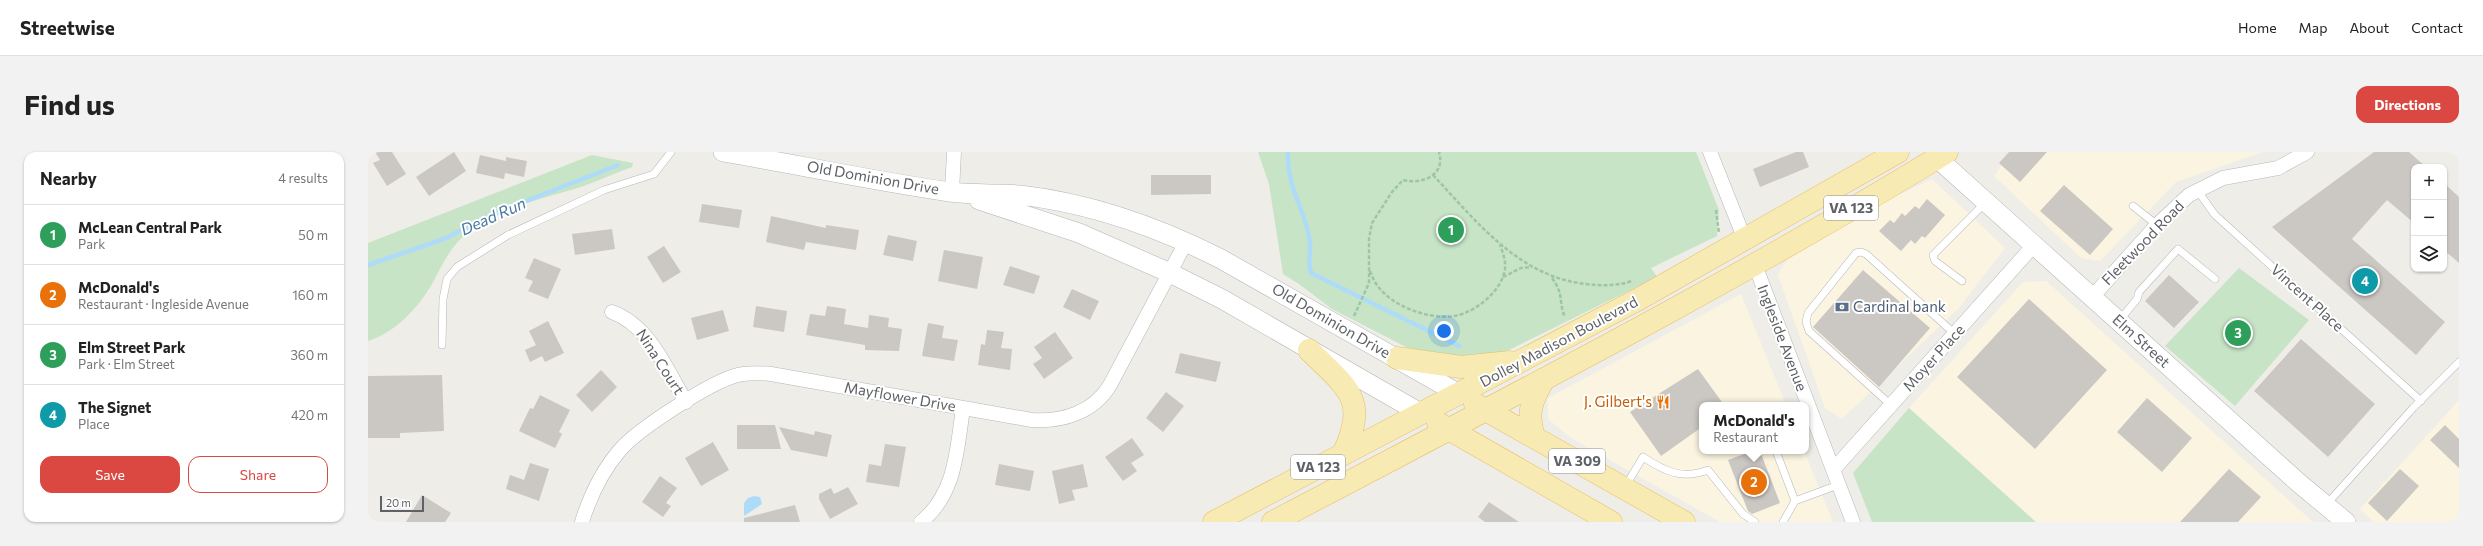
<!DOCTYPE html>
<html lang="en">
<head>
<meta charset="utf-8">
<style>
	body { margin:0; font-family:Commissioner,sans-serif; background:#f2f2f2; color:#222 }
	.controls { position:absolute; right:12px; top:12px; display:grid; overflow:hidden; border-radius:8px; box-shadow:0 1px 3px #0004 }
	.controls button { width:36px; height:36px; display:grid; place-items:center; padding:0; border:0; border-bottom:1px solid #e0e0e0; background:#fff; color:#222; font:20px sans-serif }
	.scale { position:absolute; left:12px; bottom:10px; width:44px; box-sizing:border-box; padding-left:4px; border:2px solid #5e6266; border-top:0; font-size:11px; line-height:14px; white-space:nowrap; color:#5e6266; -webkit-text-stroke:3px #fff; paint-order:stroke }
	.you { position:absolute; left:1076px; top:179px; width:14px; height:14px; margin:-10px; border:3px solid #fff; border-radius:50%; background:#1a73e8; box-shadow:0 0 0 6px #1a73e833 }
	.badge { display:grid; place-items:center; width:26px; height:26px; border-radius:50%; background:#db4741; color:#fff; font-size:13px; font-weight:700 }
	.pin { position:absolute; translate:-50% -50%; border:2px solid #fff; box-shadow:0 1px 4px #0006 }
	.popup { position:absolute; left:1331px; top:250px; width:110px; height:52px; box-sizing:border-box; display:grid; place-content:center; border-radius:8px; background:#fff; filter:drop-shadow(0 1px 3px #0005); font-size:13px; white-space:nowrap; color:#767676 }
	.popup b { font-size:15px; color:#222 }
	.popup::after { content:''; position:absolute; left:50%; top:100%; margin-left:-8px; border:8px solid transparent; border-top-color:#fff }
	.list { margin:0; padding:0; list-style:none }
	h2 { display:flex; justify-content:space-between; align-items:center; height:52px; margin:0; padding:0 16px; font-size:17px }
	h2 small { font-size:13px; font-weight:400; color:#767676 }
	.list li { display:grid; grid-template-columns:26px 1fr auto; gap:12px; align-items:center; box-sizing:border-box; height:60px; padding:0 16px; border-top:1px solid #e0e0e0 }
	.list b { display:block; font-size:15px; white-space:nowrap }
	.list p { margin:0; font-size:13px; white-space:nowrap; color:#767676 }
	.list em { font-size:13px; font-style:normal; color:#767676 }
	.actions { display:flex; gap:8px; padding:12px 16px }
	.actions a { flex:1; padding:9px 0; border:1px solid #db4741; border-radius:12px; text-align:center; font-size:14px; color:#db4741 }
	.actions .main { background:#db4741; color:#fff }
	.icon { flex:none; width:22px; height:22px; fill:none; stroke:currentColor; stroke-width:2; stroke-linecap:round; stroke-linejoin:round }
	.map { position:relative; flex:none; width:2091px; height:370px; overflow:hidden; border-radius:12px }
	header { display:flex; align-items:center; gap:24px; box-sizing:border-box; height:56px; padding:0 20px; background:#fff; border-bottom:1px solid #e0e0e0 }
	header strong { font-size:19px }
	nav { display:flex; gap:22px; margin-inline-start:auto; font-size:14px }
	.intro { display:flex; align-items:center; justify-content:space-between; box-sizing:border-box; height:96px; padding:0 24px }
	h1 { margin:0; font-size:28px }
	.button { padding:10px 18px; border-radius:12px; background:#db4741; color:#fff; font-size:14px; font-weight:700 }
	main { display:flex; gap:24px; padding:0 24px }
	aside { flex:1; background:#fff; border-radius:12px; box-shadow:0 1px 3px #0004 }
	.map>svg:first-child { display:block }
	.commercial { fill:#fbf4e0 }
	.green { fill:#c7e4c6 }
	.water { fill:#aedbf8 }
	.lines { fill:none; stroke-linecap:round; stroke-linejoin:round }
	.stream { stroke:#aedbf8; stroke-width:4.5 }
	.building { fill:#cbc8c4 }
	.lane-casing { stroke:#b4b7ba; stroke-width:8 }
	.street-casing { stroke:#b4b7ba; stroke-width:15 }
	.secondary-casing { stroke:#b3b6ba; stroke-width:20 }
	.primary-casing { stroke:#e5be69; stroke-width:23 }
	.path { stroke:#9fc5a8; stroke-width:2.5; stroke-dasharray:4 2; stroke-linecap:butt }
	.lane { stroke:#fff; stroke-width:7 }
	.street { stroke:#fff; stroke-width:14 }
	.secondary { stroke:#fff; stroke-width:19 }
	.primary { stroke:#f8eab3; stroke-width:22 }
	.labels { text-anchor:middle; stroke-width:4; stroke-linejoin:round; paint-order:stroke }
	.shield { fill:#fff; stroke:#8e9194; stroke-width:1 }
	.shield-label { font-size:14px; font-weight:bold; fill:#5e6266 }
	.street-label { font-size:15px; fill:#5e6266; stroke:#fff }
	.service-label { font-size:15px; fill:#4e5e75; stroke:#fff; text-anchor:start }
	.food-label { font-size:15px; fill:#c56008; stroke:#fff; text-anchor:end }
	.water-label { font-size:16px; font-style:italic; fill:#4877a1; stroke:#fff }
</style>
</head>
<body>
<header>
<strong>Streetwise</strong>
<nav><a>Home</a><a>Map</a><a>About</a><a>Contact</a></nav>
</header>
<div class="intro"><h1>Find us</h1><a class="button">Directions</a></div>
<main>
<aside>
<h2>Nearby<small>4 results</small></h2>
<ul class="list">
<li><span class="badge" style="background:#2e9e5b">1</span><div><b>McLean Central Park</b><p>Park</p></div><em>50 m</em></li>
<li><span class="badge" style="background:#e8710a">2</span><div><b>McDonald's</b><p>Restaurant · Ingleside Avenue</p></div><em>160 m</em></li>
<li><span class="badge" style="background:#2e9e5b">3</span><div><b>Elm Street Park</b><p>Park · Elm Street</p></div><em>360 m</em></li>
<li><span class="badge" style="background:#0f9aa8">4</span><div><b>The Signet</b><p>Place</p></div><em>420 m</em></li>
</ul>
<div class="actions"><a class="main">Save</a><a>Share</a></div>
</aside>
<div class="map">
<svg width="2091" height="370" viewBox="0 0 2091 370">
	<rect width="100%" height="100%" fill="#efede7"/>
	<path class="commercial" d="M 1643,0 L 1895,0 L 1808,30 L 1732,109 L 1713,106 L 1626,24 Z
		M 1564,27 L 1637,96 L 1590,157 L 1474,267 L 1457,256 L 1410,123 L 1421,104 L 1468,73 Z
		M 1678,129 L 1945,370 L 1668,370 L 1541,256 L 1655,130 Z
		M 1373,142 L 1418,253 L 1334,253 L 1334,299 L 1436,299 L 1465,370 L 1352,370 L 1206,288 L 1180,267 L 1180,246 Z
		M 2091,248 L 2091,370 L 2006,370 L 1992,357 Z"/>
	<path class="green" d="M 890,0 L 1328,0 L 1351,58 L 1349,84 L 1283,116 L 1289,125 L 1141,198 L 1073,213 L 964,157 L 931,132 L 915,122 L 901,32 Z
		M 224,3 L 265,11 L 264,15 C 247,21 230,29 213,35 C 174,47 134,55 101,80 C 82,94 75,112 64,132 C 50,156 27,181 0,189 L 0,91 Z
		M 1871,116 L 1941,168 L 1867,254 L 1797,194 Z
		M 1541,256 L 1668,370 L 1504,370 L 1485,321 Z"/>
	<path class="water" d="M 386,344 L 392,345 L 394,352 L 376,364 L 376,351 L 380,346 Z"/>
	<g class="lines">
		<path class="stream" d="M 920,0 C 918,36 939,60 942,91 C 943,103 939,108 943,121 L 1091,194
			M 0,113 L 76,87 L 130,60 L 250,13"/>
	</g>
	<path class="building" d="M 7,0 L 24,0 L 38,22 L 19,34 L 5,11 L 12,8 Z
		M 86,0 L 98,19 L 61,44 L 48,25 Z
		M 1428,0 L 1435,0 L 1441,15 L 1392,35 L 1385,17 Z
		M 1641,0 L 1679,0 L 1652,30 L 1631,11 Z
		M 2006,0 L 2041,0 L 2058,15 L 2046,15 L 2046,71 L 2019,48 L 1984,87 L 2077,170 L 2048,203 L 1904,75 Z
		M 112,3 L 138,9 L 138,5 L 159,9 L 156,25 L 137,21 L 136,27 L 108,21 Z
		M 783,23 L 843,23 L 843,42 L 783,43 Z
		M 2076,31 L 2091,45 L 2091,111 L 2076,98 Z
		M 1696,33 L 1745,77 L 1722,103 L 1672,59 Z
		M 1559,47 L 1577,63 L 1557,86 L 1554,84 L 1547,92 L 1543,88 L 1533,99 L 1511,79 L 1522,68 L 1526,71 L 1534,61 L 1537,64 L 1547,54 L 1551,57 Z
		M 334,52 L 374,58 L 371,76 L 331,70 Z
		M 403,64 L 458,76 L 458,73 L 491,78 L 488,98 L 438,90 L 436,98 L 398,90 Z
		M 244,77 L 247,97 L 207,103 L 204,82 Z
		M 520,83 L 549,89 L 545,109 L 515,103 Z
		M 296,94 L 313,120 L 295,131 L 279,105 Z
		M 576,98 L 615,105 L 609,137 L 570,129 Z
		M 166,106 L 193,117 L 180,147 L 160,139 L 165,129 L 157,126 Z
		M 642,114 L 672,124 L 666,142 L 635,133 Z
		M 1495,118 L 1562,176 L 1511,235 L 1445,175 Z
		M 1801,123 L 1831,150 L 1806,176 L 1777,149 Z
		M 704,137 L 731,149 L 722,168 L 695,155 Z
		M 1661,147 L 1739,218 L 1667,297 L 1589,225 Z
		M 388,154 L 419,159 L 416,180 L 385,175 Z
		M 459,154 L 478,157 L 476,172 L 500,176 L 501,163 L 521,166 L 520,175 L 534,177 L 531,199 L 497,198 L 497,193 L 438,183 L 442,162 L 457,164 Z
		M 355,158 L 361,179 L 329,188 L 323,166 Z
		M 180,169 L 196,201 L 177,210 L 174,204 L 162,210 L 157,198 L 168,193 L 161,179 Z
		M 560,171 L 576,174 L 574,186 L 590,188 L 586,209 L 554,204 Z
		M 619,178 L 636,180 L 633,196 L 644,197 L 642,218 L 610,213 L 613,192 L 617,193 Z
		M 687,180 L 705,206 L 676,227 L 665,212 L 674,206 L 666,195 Z
		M 1933,187 L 2007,252 L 1960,305 L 1886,239 Z
		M 812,201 L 853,210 L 848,230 L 807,221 Z
		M 1330,217 L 1356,253 L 1334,253 L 1334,275 L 1293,304 L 1262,260 Z
		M 233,218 L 249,235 L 224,260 L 208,243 Z
		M 74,223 L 76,279 L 32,281 L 32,286 L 0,286 L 0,224 Z
		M 798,240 L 816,254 L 795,280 L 778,266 Z
		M 172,243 L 202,258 L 191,280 L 194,282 L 187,296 L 151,279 L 162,256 L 165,257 Z
		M 1779,246 L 1824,286 L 1794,320 L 1749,280 Z
		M 369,273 L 407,273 L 413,297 L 369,297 Z
		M 2077,273 L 2091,287 L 2091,316 L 2062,288 Z
		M 411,275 L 446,283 L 447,279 L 464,283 L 459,305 L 423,298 Z
		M 764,286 L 776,303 L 763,311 L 769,319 L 755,329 L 737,305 Z
		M 345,290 L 361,318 L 333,334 L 317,306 Z
		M 517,292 L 538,295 L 531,335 L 498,330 L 501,312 L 513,314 Z
		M 1384,299 L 1392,299 L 1412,351 L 1384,362 L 1380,359 L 1360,308 Z
		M 162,311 L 181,317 L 171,349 L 138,337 L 142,323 L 156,328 Z
		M 631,312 L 666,319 L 662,339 L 627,333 Z
		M 715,312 L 720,335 L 704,338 L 707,348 L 691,352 L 684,319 Z
		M 1861,317 L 1893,345 L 1870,370 L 1812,370 Z
		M 2032,317 L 2051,334 L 2019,369 L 2000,351 Z
		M 292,324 L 309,336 L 298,351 L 303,354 L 295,365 L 274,350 Z
		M 480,335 L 490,352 L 462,367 L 451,347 L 451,342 L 463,336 L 466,342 Z
		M 54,343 L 83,361 L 77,370 L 38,370 Z
		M 1121,350 L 1151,370 L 1117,370 L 1110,365 Z
		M 427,353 L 432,370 L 376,370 L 376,366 Z"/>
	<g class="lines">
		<g class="lane-casing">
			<path id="lane" d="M 1829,38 L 1847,63 L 2053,249
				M 1765,54 L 1789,73
				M 1594,129 L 1567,109 L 1565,103 L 1617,51
				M 1751,169 L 1769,147 L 1771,140 L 1810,97 L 1847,127
				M 74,193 L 75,147 L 79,127 L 89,115 L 140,83 L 236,38 L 286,22 L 303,0
				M 1524,254 L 1441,179 L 1438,170 L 1440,161 L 1488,101 L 1493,100 L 1498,102 L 1588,183
				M 1408,299 L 1427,349
				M 1257,335 L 1275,305 C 1296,319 1314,328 1340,318 L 1375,362 L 1387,370
				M 1958,353 L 2045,256 L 2091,210
				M 1415,370 L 1427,349 L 1470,333"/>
		</g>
		<g class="street-casing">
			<path id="street" d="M 1342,0 L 1377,88
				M 584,40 L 586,0
				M 1387,113 L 1485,370
				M 1724,145 L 1789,73 L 1821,43 L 1855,26 L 1910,16 L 1939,0
				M 244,160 C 282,174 298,217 318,250
				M 1465,318 L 1666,93
				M 214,370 C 222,344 234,319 252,298 C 270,277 344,229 370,223 C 380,220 392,221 403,222 L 664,268 C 695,270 726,260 742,233 L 818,90
				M 553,370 C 588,342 589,297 595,256"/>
		</g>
		<g class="secondary-casing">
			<path id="secondary" d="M 355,0 C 431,13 506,29 582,40 C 605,43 629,41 652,43 C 721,51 792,76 853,107 L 1091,242
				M 1569,6 L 1932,332 L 1978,370
				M 611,48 L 711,81 L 802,121 L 854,147 L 1054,262"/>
		</g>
		<g class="primary-casing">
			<path id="primary" d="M 941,198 C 978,235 1002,247 975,302
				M 1029,206 L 1093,215 L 1142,210
				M 1107,252 L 1316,370
				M 1070,271 L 1243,370
				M 1166,285 C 1158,261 1164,247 1176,227
				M 846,370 L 1271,147 L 1530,0
				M 905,370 C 1132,250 1360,134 1579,0"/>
		</g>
		<path class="path" d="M 1065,23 C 1108,69 1151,125 1218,132 C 1234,134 1249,134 1264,129
			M 1348,58 L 1351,81
			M 1002,119 C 1004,124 1006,129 1009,133 C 1023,154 1061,168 1086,164 C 1107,161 1134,139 1137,117 C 1138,109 1135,101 1132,93
			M 1135,125 L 1153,116 L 1164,115
			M 1184,126 C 1197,144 1190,150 1197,165
			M 986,164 L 1001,131 L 1001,87 L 1004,71 L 1024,40 L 1035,28 C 1054,33 1078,23 1071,0"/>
		<use href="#lane" class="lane"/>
		<use href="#street" class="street"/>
		<use href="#secondary" class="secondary"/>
		<use href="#primary" class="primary"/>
	</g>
	<defs>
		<g id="bank-bare" transform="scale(1.08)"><path d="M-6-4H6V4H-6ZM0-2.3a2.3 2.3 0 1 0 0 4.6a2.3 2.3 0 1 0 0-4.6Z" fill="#5c6f8a" stroke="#fff" stroke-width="2.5" paint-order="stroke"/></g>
		<g id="restaurant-bare" transform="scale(1.08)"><path d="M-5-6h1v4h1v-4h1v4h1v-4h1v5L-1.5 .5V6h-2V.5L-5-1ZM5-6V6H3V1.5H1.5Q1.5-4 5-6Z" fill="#e8710a" stroke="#fff" stroke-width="2.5" paint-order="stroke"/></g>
	</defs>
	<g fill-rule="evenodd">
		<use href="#bank-bare" x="1474" y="155"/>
		<use href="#restaurant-bare" x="1295" y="250"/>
	</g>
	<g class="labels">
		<g class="shield">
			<rect x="1456" y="44" width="54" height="24" rx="3"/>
			<rect x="1181" y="297" width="56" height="24" rx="3"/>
			<rect x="923" y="303" width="54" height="24" rx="3"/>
		</g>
		<g class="shield-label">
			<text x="1483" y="61">VA 123</text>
			<text x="1209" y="314">VA 309</text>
			<text x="950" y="320">VA 123</text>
		</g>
		<g class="street-label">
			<text transform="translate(505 26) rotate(10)" y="5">Old Dominion Drive</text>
			<text transform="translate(1775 91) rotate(-46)" y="5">Fleetwood Road</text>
			<text transform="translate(1939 146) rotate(42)" y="5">Vincent Place</text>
			<text transform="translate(963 169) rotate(30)" y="5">Old Dominion Drive</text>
			<text transform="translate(1414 186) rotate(69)" y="5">Ingleside Avenue</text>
			<text transform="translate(1773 189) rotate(42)" y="5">Elm Street</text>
			<text transform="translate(1191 190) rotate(-28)" y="5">Dolley Madison Boulevard</text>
			<text transform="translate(1566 206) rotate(-48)" y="5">Moyer Place</text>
			<text transform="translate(292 210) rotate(57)" y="5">Nina Court</text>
			<text transform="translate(532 245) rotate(10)" y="5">Mayflower Drive</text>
		</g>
		<g class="service-label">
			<text x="1485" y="160">Cardinal bank</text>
		</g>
		<g class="food-label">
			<text x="1284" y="255">J. Gilbert's</text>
		</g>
		<g class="water-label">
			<text transform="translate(125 64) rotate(-24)" y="6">Dead Run</text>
		</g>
	</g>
</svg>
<div class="controls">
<button>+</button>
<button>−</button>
<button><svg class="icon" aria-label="layers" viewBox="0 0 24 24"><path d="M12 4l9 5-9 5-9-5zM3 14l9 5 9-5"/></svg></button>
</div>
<div class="scale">20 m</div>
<div class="you"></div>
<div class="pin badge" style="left:1083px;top:78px;background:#2e9e5b">1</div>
<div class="pin badge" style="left:1386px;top:330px;background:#e8710a">2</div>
<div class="popup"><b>McDonald's</b>Restaurant</div>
<div class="pin badge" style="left:1870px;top:181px;background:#2e9e5b">3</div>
<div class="pin badge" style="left:1997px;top:129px;background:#0f9aa8">4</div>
</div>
</main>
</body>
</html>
